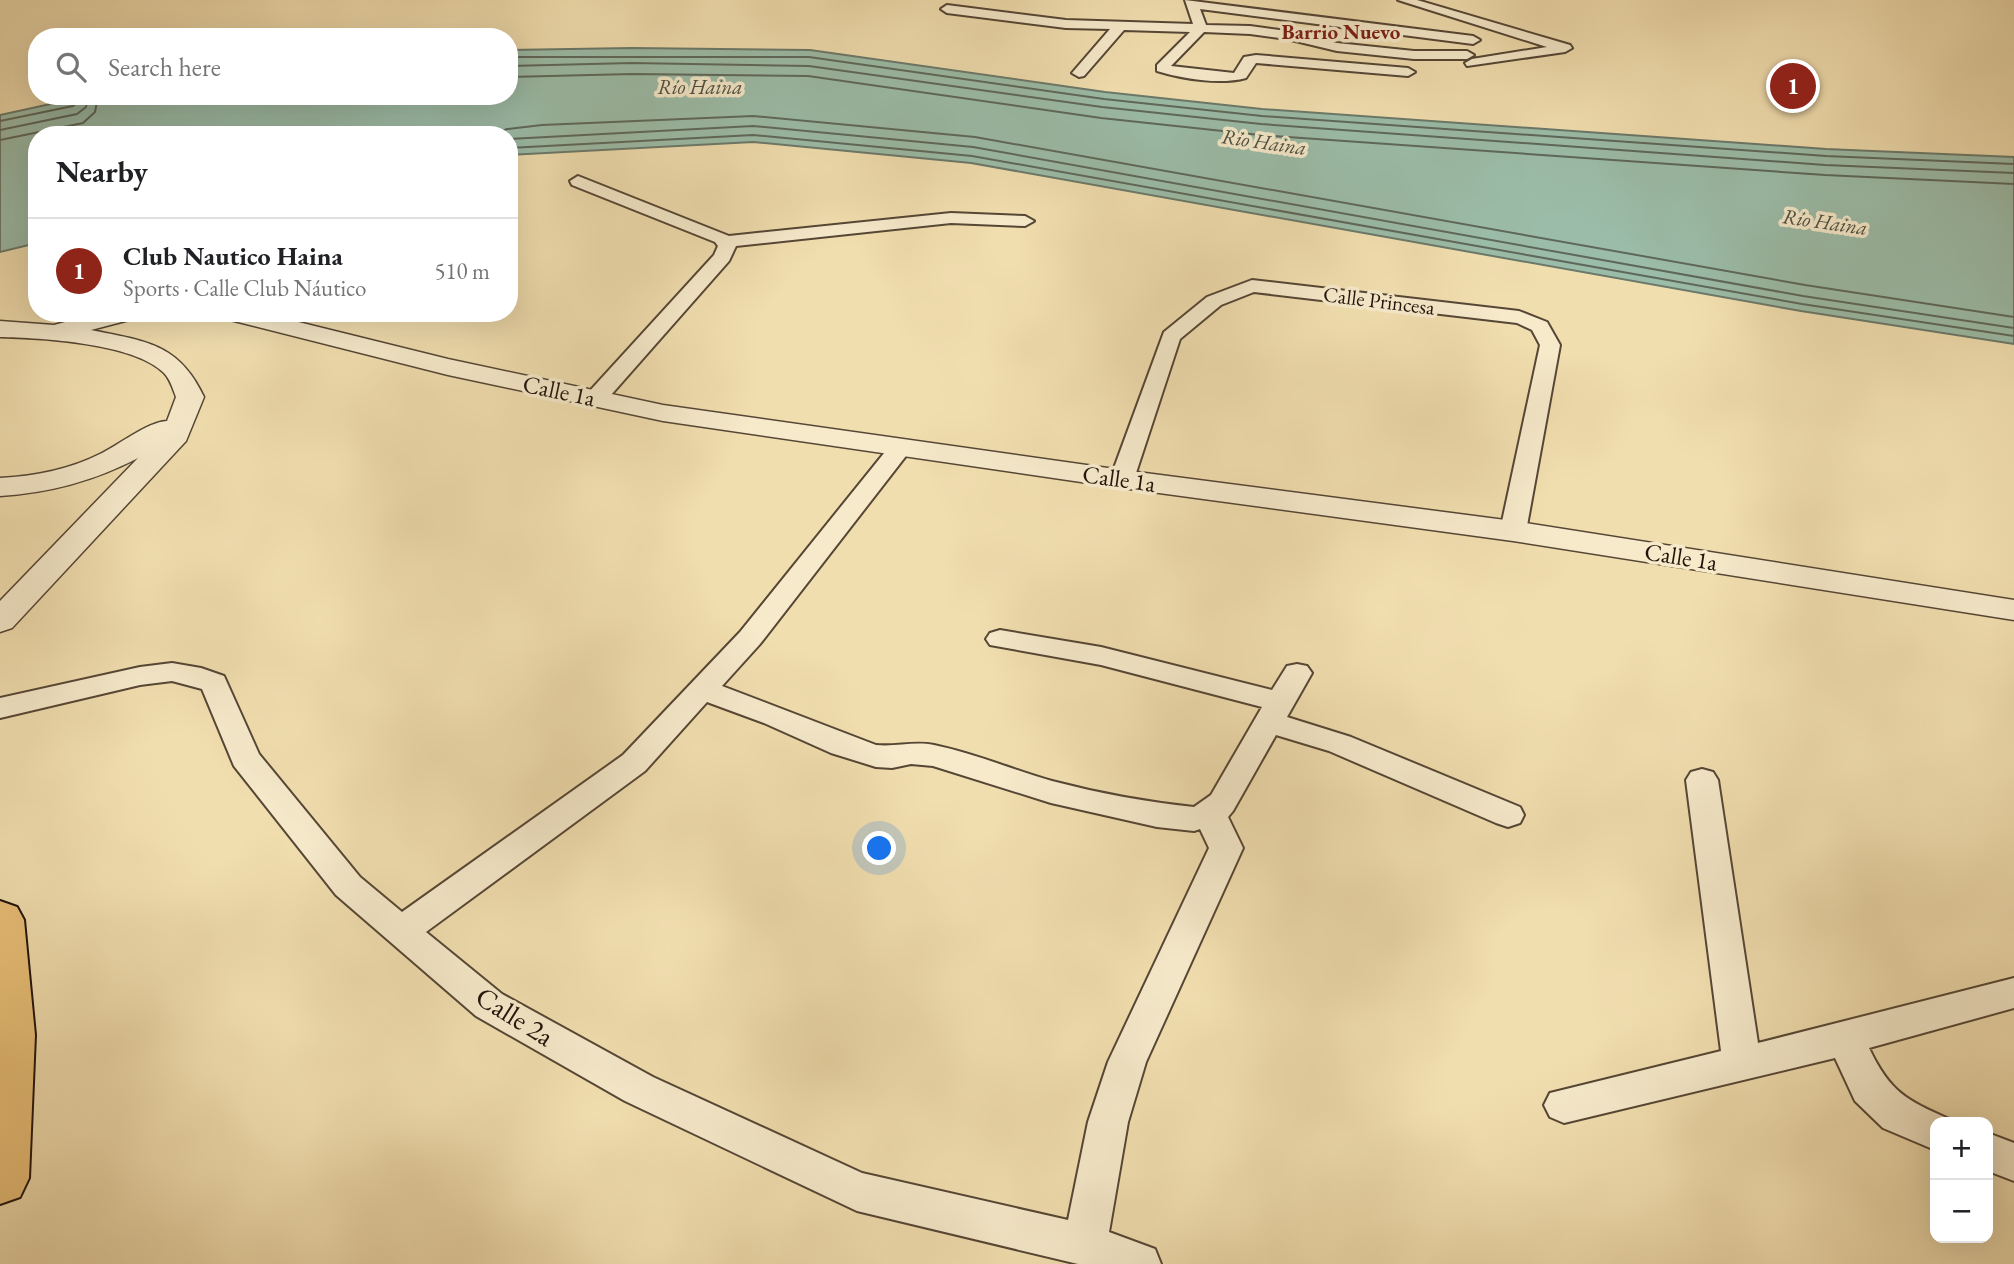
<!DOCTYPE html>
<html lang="en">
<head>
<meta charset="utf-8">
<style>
	body { margin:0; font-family:"EB Garamond",serif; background:#f6f6f6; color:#202124 }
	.controls { position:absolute; right:21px; bottom:21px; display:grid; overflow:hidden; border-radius:14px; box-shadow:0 7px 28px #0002 }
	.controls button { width:63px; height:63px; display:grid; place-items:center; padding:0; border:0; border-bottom:2px solid #e0e0e0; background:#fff; color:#202124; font:35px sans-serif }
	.you { position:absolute; left:880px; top:849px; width:24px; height:24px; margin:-18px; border:5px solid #fff; border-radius:50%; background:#1a73e8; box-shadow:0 0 0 10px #1a73e833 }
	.badge { display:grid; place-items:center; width:46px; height:46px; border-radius:50%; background:#8f2418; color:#fff; font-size:23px; font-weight:700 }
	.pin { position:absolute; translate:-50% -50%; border:4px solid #fff; box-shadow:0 2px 7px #0006 }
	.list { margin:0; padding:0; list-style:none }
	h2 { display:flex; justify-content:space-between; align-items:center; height:91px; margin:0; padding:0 28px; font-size:30px }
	h2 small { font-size:23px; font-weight:400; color:#757577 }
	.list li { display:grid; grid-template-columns:46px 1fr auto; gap:21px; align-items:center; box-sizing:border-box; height:105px; padding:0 28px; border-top:2px solid #e0e0e0 }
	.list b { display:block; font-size:26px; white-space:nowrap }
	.list p { margin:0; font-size:23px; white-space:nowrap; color:#757577 }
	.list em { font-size:23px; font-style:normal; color:#757577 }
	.icon { flex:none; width:38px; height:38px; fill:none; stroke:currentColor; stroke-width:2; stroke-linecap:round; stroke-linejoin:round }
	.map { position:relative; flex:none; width:2014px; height:1264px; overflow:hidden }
	.search { position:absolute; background:#fff; box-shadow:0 7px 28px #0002; left:28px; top:28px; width:490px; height:77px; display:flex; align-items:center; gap:18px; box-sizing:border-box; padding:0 24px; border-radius:28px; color:#757577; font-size:26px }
	.panel { position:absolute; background:#fff; box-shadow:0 7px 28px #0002; left:28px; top:126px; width:490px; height:196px; border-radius:28px }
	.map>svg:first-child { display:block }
	.water { fill:#9bbca8; stroke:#6a796a; stroke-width:2 }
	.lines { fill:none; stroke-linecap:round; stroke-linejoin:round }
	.shore { stroke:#5e685a; stroke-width:2 }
	.minor-casing { stroke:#554635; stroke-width:4 }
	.tertiary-casing { stroke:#554635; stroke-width:3 }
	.trunk-casing { stroke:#21140c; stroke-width:4 }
	.minor { fill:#f6eacb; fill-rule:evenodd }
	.tertiary { fill:#f6eacb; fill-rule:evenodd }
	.trunk { fill:#e8bf78; fill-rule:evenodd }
	.labels { text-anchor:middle; stroke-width:7; stroke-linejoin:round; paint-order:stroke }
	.far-neighbourhood-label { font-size:21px; font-weight:bold; fill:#7a1f14; stroke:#f6eacb }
	.far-water-label { font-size:21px; font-style:italic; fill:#4c4f43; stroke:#f6eacb }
	.far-street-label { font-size:21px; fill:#21140c; stroke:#f6eacb }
	.street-label { font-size:24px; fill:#21140c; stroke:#f6eacb }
	.near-street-label { font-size:28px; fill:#21140c; stroke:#f6eacb }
</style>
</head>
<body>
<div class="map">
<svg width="2014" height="1264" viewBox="0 0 2014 1264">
	<rect width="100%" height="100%" fill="#f1deaf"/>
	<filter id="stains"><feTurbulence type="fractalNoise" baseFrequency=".00286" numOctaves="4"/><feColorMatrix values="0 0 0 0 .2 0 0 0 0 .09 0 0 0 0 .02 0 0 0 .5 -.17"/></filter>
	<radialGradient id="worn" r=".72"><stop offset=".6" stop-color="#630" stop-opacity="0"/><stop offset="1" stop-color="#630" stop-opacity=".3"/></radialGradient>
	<path class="water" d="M 632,48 L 810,50 L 1105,92 L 1262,109 L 1826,149 L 2014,157 L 2014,344 L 1801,311 L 971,163 L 753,142 L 509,155 L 509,135 L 37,135 L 37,243 L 0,252 L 0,115 L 87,96 L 509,96 L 509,50 Z"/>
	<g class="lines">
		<path class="shore" d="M 509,57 L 809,57 L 1104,99 L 1262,116 L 1826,156 L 2014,164
			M 509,66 L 632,63 L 809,66 L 1102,107 L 1261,124 L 1825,165 L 2014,173
			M 509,77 L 632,74 L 808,76 L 1101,118 L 1260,135 L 1825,175 L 2014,184
			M 0,121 L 73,106 L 78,102 L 79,96
			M 0,130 L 77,114 L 86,107 L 88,96
			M 494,135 L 507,129 L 542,125 L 753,116 L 975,137 L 1805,285 L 2014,317
			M 509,139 L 753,126 L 973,147 L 1803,296 L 2014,328
			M 0,140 L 83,123 L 95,112 L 98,96
			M 509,148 L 753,135 L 972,156 L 1802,304 L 2014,336"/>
		<g class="minor-casing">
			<path id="minor" d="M 1185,0 L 1473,36 L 1480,40 L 1473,44 L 1200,9 L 1206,25 L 1250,26 L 1287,31 L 1337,43 L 1414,51 L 1467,51 L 1474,55 L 1467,59 L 1414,59 L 1337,51 L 1287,39 L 1250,34 L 1204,32 L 1171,66 L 1234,73 L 1244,57 L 1256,55 L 1408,68 L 1415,72 L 1408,76 L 1256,63 L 1246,78 C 1220,85 1183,79 1157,71 L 1157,65 L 1190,32 L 1124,30 L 1084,76 L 1079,77 L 1072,73 L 1110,29 L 1066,28 L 947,13 L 941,9 L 947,5 L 1066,20 L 1193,24 Z
				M 1398,0 L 1417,0 L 1570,45 L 1572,48 L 1565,52 L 1467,66 L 1465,63 L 1472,59 L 1547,47 Z
				M 578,176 L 729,236 L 951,213 L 1025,216 L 1034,221 L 1025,226 L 951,223 L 736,246 L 729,261 L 603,404 L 587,404 L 584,399 L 587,394 L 714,255 L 718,246 L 715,242 L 572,185 L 570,181 Z
				M 1252,280 L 1519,311 L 1547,322 L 1560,345 L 1526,531 L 1522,536 L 1513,539 L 1504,536 L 1500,531 L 1540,345 L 1532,330 L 1517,323 L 1254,292 L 1221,305 L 1180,339 L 1134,479 L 1131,484 L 1122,486 L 1113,484 L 1110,479 L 1164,332 L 1207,297 Z
				M 901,440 L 909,442 L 913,447 L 909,452 L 760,644 L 722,686 L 876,745 C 896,747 914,741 934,745 C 974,753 1013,770 1052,781 C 1098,793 1146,802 1194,807 L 1211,795 L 1262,707 L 1101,665 L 990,645 L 986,639 L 990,633 L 1000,630 L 1101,647 L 1272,690 L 1287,666 L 1297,664 L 1307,666 L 1312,673 L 1287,717 L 1351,737 L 1520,807 L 1524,815 L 1520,823 L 1508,827 L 1496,823 L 1329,751 L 1276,735 L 1233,811 L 1228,817 L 1243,848 L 1146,1062 L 1128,1122 L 1109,1232 L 1155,1249 L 1161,1264 L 1078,1264 L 857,1211 L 625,1101 L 476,1016 L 336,895 L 234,766 L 202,689 L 172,681 L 140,685 L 0,718 L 0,698 L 140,667 L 172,663 L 201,668 L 224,676 L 259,754 L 360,877 L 402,912 L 623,755 L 740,632 L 893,442 ZM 707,702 L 764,723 L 831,753 L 876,767 L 892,768 L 911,764 L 933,766 L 1051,803 L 1157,827 L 1194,831 L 1200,829 L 1209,848 L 1108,1062 L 1088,1122 L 1068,1220 L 862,1173 L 653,1077 L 502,994 L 426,932 L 645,771 Z
				M 1702,769 L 1713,772 L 1718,780 L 1758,1043 L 2014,978 L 2014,1008 L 1869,1048 C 1890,1092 1906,1100 1949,1119 L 1951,1122 L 1935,1122 L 1935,1150 L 1883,1128 L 1855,1101 L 1835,1058 L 1564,1123 L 1550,1117 L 1544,1105 L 1550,1093 L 1721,1051 L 1686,780 L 1691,772 Z
				M 1988,1133 L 2014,1143 L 2014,1181 L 1988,1171 Z"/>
		</g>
		<g class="tertiary-casing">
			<path id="tertiary" d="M 98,313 L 140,313 L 137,318 L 91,330 C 145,341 179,343 204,397 L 186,441 L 12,628 L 0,632 L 0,601 L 138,458 C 94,481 49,493 0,496 L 0,478 C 35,476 68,470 100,454 C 119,445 147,422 167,421 L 176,397 C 173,389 170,379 164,373 C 134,343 41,338 0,337 L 0,321 L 54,325 Z
				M 219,313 L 262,313 L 448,359 L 663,405 L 1122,470 L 1513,521 L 2014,600 L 2014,620 L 1513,541 L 1122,488 L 663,421 L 448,375 L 222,318 Z"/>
		</g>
		<g class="trunk-casing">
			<path id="trunk" d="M 0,901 L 17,907 L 24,920 L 35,1035 L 29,1178 L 20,1197 L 0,1204 Z"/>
		</g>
		<use href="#minor" class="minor"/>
		<use href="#tertiary" class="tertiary"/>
		<use href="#trunk" class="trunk"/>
	</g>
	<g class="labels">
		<g class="far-neighbourhood-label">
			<text x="1341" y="39">Barrio Nuevo</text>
		</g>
		<g class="far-water-label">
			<text x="700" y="94">Río Haina</text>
			<text transform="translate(1264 142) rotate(8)" y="7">Río Haina</text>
			<text transform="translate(1825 222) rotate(8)" y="7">Río Haina</text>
		</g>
		<g class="far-street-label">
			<text transform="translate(1379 301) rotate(7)" y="7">Calle Princesa</text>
		</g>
		<g class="street-label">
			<text transform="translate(559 391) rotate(12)" y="8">Calle 1a</text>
			<text transform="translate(1119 479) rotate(8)" y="8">Calle 1a</text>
			<text transform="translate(1681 557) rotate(9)" y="8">Calle 1a</text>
		</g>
		<g class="near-street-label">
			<text transform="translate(515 1016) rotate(32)" y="10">Calle 2a</text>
		</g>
	</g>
	<rect width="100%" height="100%" filter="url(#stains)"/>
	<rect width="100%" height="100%" fill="url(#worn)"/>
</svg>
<div class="controls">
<button>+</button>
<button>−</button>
</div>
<div class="you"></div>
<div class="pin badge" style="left:1793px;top:86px">1</div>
<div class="search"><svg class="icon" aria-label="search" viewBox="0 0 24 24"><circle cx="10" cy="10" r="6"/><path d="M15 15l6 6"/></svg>Search here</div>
<section class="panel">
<h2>Nearby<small></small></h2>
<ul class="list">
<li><span class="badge">1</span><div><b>Club Nautico Haina</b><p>Sports · Calle Club Náutico</p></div><em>510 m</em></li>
</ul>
</section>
</div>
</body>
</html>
